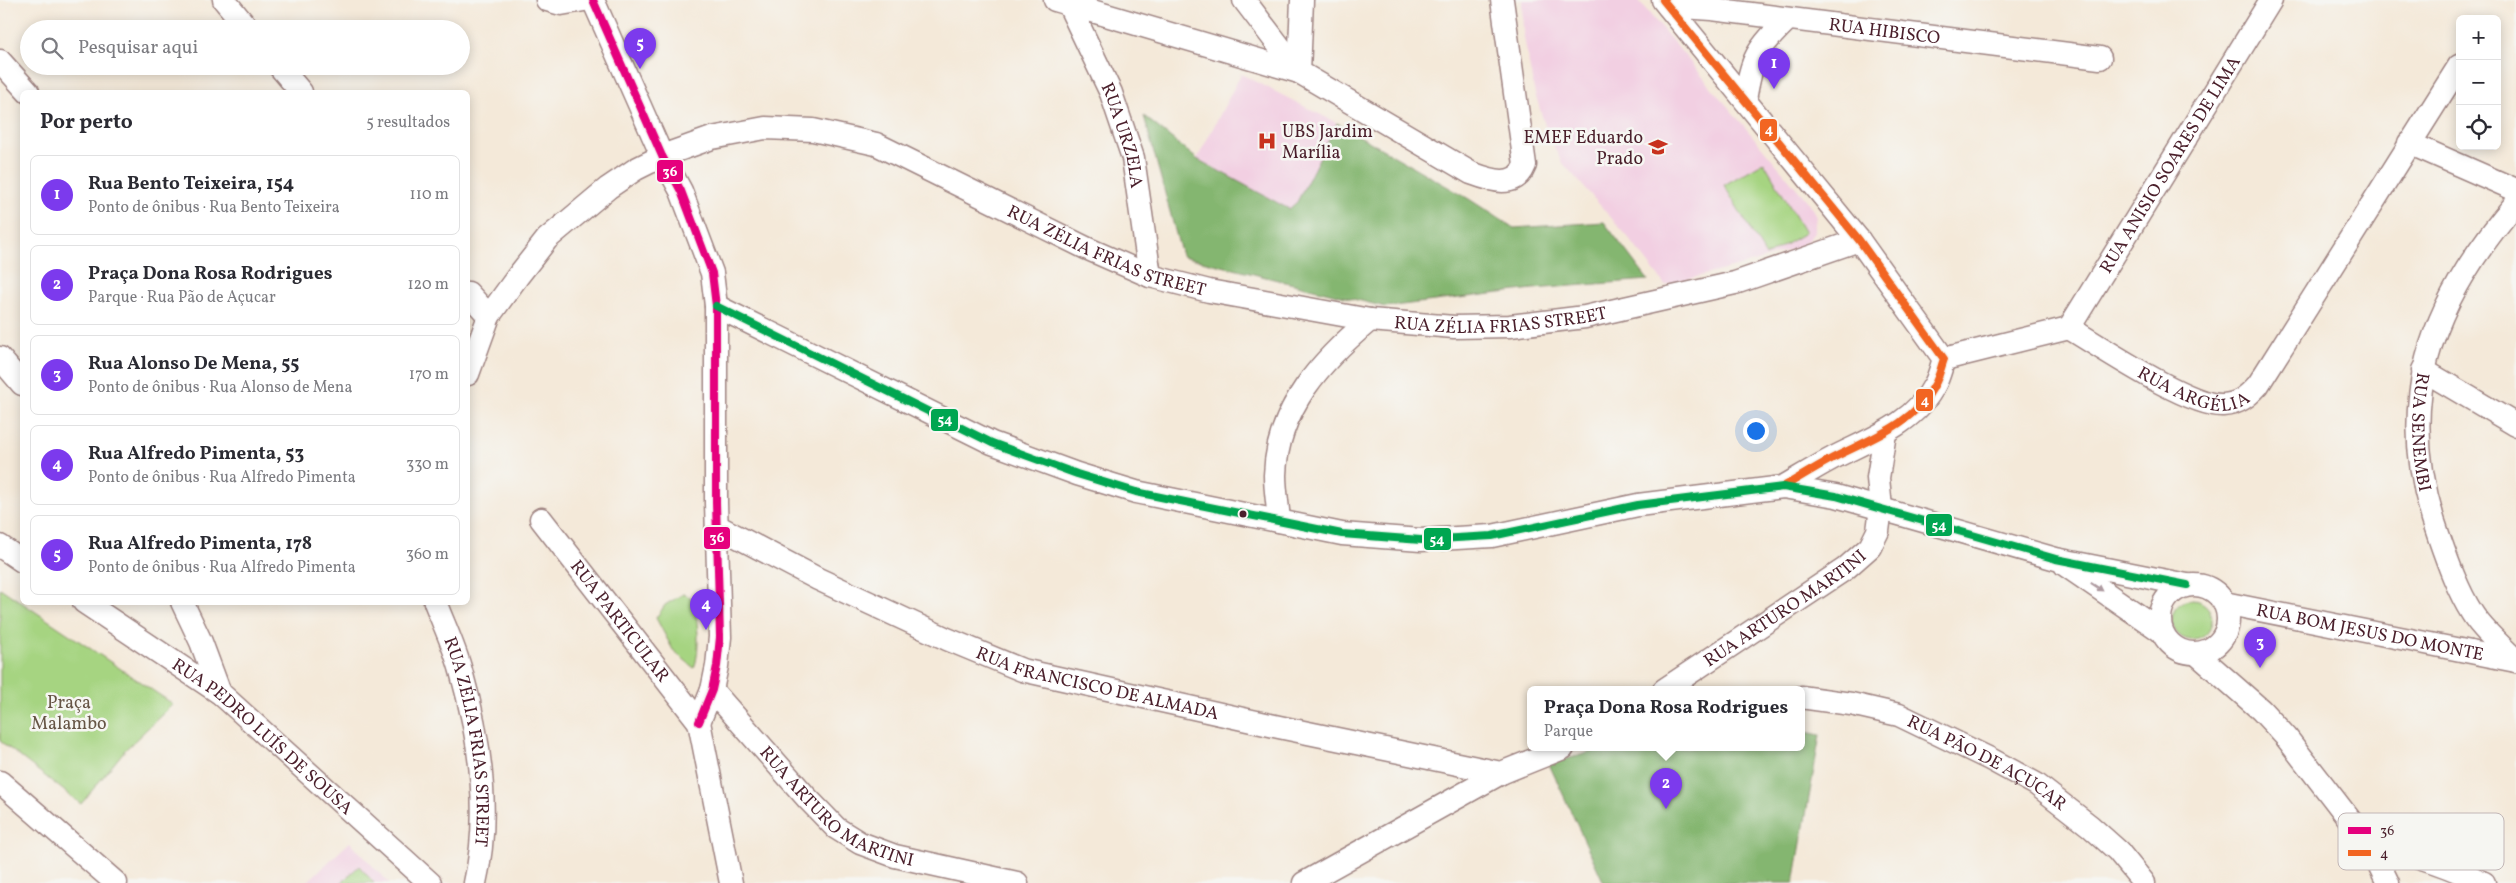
<!DOCTYPE html>
<html lang="pt">
<head>
<meta charset="utf-8">
<style>
	body { margin:0; font-family:Vollkorn,serif; background:#f2f2f3; color:#2b2b33 }
	.controls { position:absolute; right:15px; top:15px; display:grid; overflow:hidden; border-radius:8px; box-shadow:0 2px 12px #0003 }
	.controls button { width:45px; height:45px; display:grid; place-items:center; padding:0; border:0; border-bottom:1px solid #e1e1e2; background:#fff; color:#2b2b33; font:25px sans-serif }
	.you { position:absolute; left:1755px; top:430px; width:18px; height:18px; margin:-12px; border:4px solid #fff; border-radius:50%; background:#1a73e8; box-shadow:0 0 0 8px #1a73e833 }
	.badge { display:grid; place-items:center; width:32px; height:32px; border-radius:50%; background:#7c3aed; color:#fff; font-size:16px; font-weight:700 }
	.pin { position:absolute; translate:-50% -41px; filter:drop-shadow(0 1px 2px #0008) }
	.pin::after { content:''; position:absolute; top:26px; width:18px; height:15px; background:inherit; clip-path:polygon(0 0,100% 0,50% 100%) }
	.popup { position:absolute; left:1527px; top:686px; width:278px; height:65px; box-sizing:border-box; display:grid; place-content:center; border-radius:8px; background:#fff; filter:drop-shadow(0 1px 4px #0005); font-size:16px; white-space:nowrap; color:#7c7c81 }
	.popup b { font-size:19px; color:#2b2b33 }
	.popup::after { content:''; position:absolute; left:50%; top:100%; margin-left:-10px; border:10px solid transparent; border-top-color:#fff }
	.list { margin:0; padding:0; list-style:none }
	h2 { display:flex; justify-content:space-between; align-items:center; height:65px; margin:0; padding:0 20px; font-size:21px }
	h2 small { font-size:16px; font-weight:400; color:#7c7c81 }
	.list li { display:grid; grid-template-columns:32px 1fr auto; gap:15px; align-items:center; box-sizing:border-box; height:80px; margin:0 10px 10px; padding:0 10px; border:1px solid #e1e1e2; border-radius:8px }
	.list b { display:block; font-size:19px; white-space:nowrap }
	.list p { margin:0; font-size:16px; white-space:nowrap; color:#7c7c81 }
	.list em { font-size:16px; font-style:normal; color:#7c7c81 }
	.icon { flex:none; width:28px; height:28px; fill:none; stroke:currentColor; stroke-width:2; stroke-linecap:round; stroke-linejoin:round }
	.map { position:relative; flex:none; width:2516px; height:883px; overflow:hidden }
	.search { position:absolute; background:#fff; box-shadow:0 2px 12px #0003; left:20px; top:20px; width:450px; height:55px; display:flex; align-items:center; gap:12px; box-sizing:border-box; padding:0 18px; border-radius:28px; color:#7c7c81; font-size:19px }
	.panel { position:absolute; background:#fff; box-shadow:0 2px 12px #0003; left:20px; top:90px; width:450px; height:515px; border-radius:8px }
	.map>svg:first-child { display:block }
	.built { fill:#f2cfe2 }
	.green { fill:#a6d481; stroke:#787a56 }
	.forest { fill:#84b66f; stroke:#676a4d }
	.lines { fill:none; stroke-linecap:round; stroke-linejoin:round }
	.minor-casing { stroke:#9f8482; stroke-width:25 }
	.minor { stroke:#fff; stroke-width:22 }
	.bus-1-casing { stroke:#f6f6f2; stroke-width:11 }
	.bus-2-casing { stroke:#f6f6f2; stroke-width:11 }
	.bus-3-casing { stroke:#f6f6f2; stroke-width:11 }
	.bus-1 { stroke:#e5007d; stroke-width:8 }
	.bus-2 { stroke:#f26522; stroke-width:8 }
	.bus-3 { stroke:#00a651; stroke-width:8 }
	.oneway { fill:#ae9aa0 }
	.bus-dot { fill:#4a1f2b; stroke:#f6f6f2; stroke-width:2 }
	.labels { text-anchor:middle; stroke-width:5; stroke-linejoin:round; paint-order:stroke }
	.street-label { font-size:18px; fill:#4a1f2b; stroke:#f6f6f2 }
	.poi-label { font-size:18px; fill:#4a1f2b; stroke:#f6f6f2; text-anchor:start }
	.park-label { font-size:18px; fill:#665545; stroke:#f6f6f2 }
	.key { fill:#f6f6f2; stroke:#c2b6b6; stroke-width:1 }
	.key-label { font-size:14px; fill:#4a1f2b }
	.line-badge { stroke:#f6f6f2; stroke-width:2 }
	.badge-label { font-size:14px; text-anchor:middle; font-weight:bold; fill:#fff }
</style>
</head>
<body>
<div class="map">
<svg width="2516" height="883" viewBox="0 0 2516 883">
	<rect width="100%" height="100%" fill="#f6f6f2"/>
	<filter id="ink" filterUnits="userSpaceOnUse"><feTurbulence type="fractalNoise" baseFrequency=".02" numOctaves="2"/><feDisplacementMap in="SourceGraphic" scale="10" xChannelSelector="R" yChannelSelector="G"/><feConvolveMatrix kernelMatrix="1 2 1 2 8 2 1 2 1" color-interpolation-filters="sRGB"/></filter>
	<filter id="wash" filterUnits="userSpaceOnUse"><feTurbulence type="fractalNoise" baseFrequency=".0096" numOctaves="4" result="noise"/><feDisplacementMap in="SourceGraphic" scale="20" xChannelSelector="R" yChannelSelector="G"/><feGaussianBlur stdDeviation="1.12" result="paint"/><feColorMatrix in="noise" values="0 0 0 0 0 0 0 0 0 0 0 0 0 0 0 0 0 1.4 0 .05"/><feComposite in="paint" operator="in"/></filter>
	<g filter="url(#wash)">
		<rect width="100%" height="100%" fill="#f4e9d9"/>
		<path class="built" d="M 1522,0 L 1638,0 L 1809,203 L 1816,216 L 1814,231 L 1809,240 L 1798,248 L 1740,266 L 1665,285 L 1628,237 L 1561,161 L 1547,132 L 1534,90 L 1523,32 Z
			M 1241,74 L 1337,123 L 1297,202 L 1289,209 L 1197,159 Z
			M 350,842 L 389,883 L 306,883 Z"/>
		<path class="green" d="M 1764,162 L 1805,233 L 1766,256 L 1724,185 Z
			M 0,588 L 173,704 L 125,750 L 81,804 L 0,741 Z
			M 683,594 L 692,598 C 698,614 701,652 694,668 L 673,650 L 656,618 L 665,605 Z
			M2172 620a20 20 0 1 1 40 0a20 20 0 1 1-40 0Z
			M 359,866 L 374,883 L 341,883 Z"/>
		<path class="forest" d="M 1144,116 L 1197,159 L 1289,209 L 1297,202 L 1337,123 L 1469,199 L 1514,228 L 1604,222 L 1648,280 L 1533,289 L 1385,307 L 1182,256 Z
			M 1801,731 L 1820,735 L 1794,883 L 1604,883 L 1549,764 L 1606,748 L 1801,748 Z"/>
	</g>
	<g filter="url(#ink)">
		<g class="lines">
			<g class="minor-casing">
				<g id="minor">
					<path d="M 224,0 L 248,29"/>
					<path d="M 547,0 L 561,4 L 584,0"/>
					<path d="M 593,0 L 662,156 L 681,191 L 712,273 L 716,306 L 716,503 L 720,637 L 717,666 L 712,690 L 699,722"/>
					<path d="M 1055,0 L 1299,72 L 1471,173 C 1490,180 1515,190 1525,165 L 1502,0"/>
					<path d="M 1244,0 L 1299,72"/>
					<path d="M 1663,0 L 1859,240 L 1944,359 C 1941,367 1939,377 1935,384 C 1915,424 1870,439 1833,458 C 1816,467 1800,477 1783,487"/>
					<path id="s1" d="M 1068,3 L 1111,93 L 1133,158 L 1150,276"/>
					<path id="s2" d="M 1668,6 L 1712,9 L 2100,58"/>
					<path d="M 0,61 L 28,92"/>
					<path d="M 279,66 L 301,92"/>
					<path d="M 1299,72 L 1302,0"/>
					<path d="M 1745,100 C 1752,57 1756,50 1788,19"/>
					<path d="M 2409,143 L 2516,190"/>
					<path id="s3" d="M 2516,203 C 2428,305 2392,406 2439,537 C 2448,563 2458,591 2472,613 C 2483,631 2502,646 2516,661"/>
					<path d="M 468,293 L 489,316"/>
					<path d="M 716,306 L 992,443 L 1077,474 L 1136,492 L 1342,534 L 1421,540 L 1492,536 L 1638,505 L 1783,487 L 1836,496 L 2056,559 L 2187,585"/>
					<path id="s4" d="M 2069,328 L 2271,0"/>
					<path d="M 0,358 L 22,384"/>
					<path id="s5" d="M 1944,359 L 2069,328 C 2101,347 2190,407 2223,405 C 2239,404 2248,396 2258,385 L 2459,66"/>
					<path d="M 2423,370 L 2516,425"/>
					<path id="s6" d="M 468,374 L 489,316 L 518,276 L 547,239 L 608,188 L 636,169 L 662,156 L 712,138 L 765,128 L 813,130 L 876,144 L 1086,248 L 1150,276 L 1209,291 L 1370,320 L 1454,327 L 1510,326 L 1585,317 L 1735,283 L 1859,240"/>
					<path id="s7" d="M 541,519 L 699,722 L 731,883"/>
					<path d="M 1279,521 C 1278,506 1275,490 1275,475 C 1277,408 1322,360 1370,320"/>
					<path id="s8" d="M 717,526 L 818,579 L 947,639 L 1022,670 L 1279,727 L 1501,773"/>
					<path d="M 0,546 L 22,561"/>
					<path d="M 2065,565 L 2161,631"/>
					<circle cx="2194" cy="619" r="34"/>
					<path id="s9" d="M 84,602 L 220,693 L 430,883"/>
					<path d="M 182,602 L 201,642 L 220,693"/>
					<path id="s10" d="M 435,602 C 444,625 455,648 461,671 C 480,738 491,814 475,883"/>
					<path id="s11" d="M 2224,603 L 2516,661"/>
					<path d="M 2197,654 L 2261,710 L 2286,737 L 2370,846 L 2388,883"/>
					<path id="s12" d="M 712,690 L 807,798 L 836,828 L 860,843 L 895,856 L 1017,883"/>
					<path id="s13" d="M 1664,690 L 1845,569 L 1870,547 L 1878,531 L 1881,508 L 1878,478 L 1885,433"/>
					<path id="s14" d="M 1801,697 L 1851,704 L 1899,715 L 1990,759 L 2036,784 L 2090,826 L 2118,851 L 2144,883"/>
					<path d="M 0,782 L 116,883"/>
					<path d="M 2370,846 C 2411,852 2447,865 2484,883"/>
					<path d="M 1304,883 L 1501,773 L 1563,748"/>
				</g>
			</g>
			<use href="#minor" class="minor"/>
			<g class="bus-1-casing">
				<path id="bus-1" d="M 593,0 L 662,156 L 681,191 L 712,273 L 716,306 L 716,503 L 720,637 L 717,666 L 712,690 L 699,722"/>
			</g>
			<g class="bus-2-casing">
				<path id="bus-2" d="M 1663,0 L 1859,240 L 1944,359 C 1941,367 1939,377 1935,384 C 1915,424 1870,439 1833,458 C 1816,467 1800,477 1783,487"/>
			</g>
			<g class="bus-3-casing">
				<path id="bus-3" d="M 716,306 L 992,443 L 1077,474 L 1136,492 L 1342,534 L 1421,540 L 1492,536 L 1638,505 L 1783,487 L 1836,496 L 2056,559 L 2187,585"/>
			</g>
			<use href="#bus-1" class="bus-1"/>
			<use href="#bus-2" class="bus-2"/>
			<use href="#bus-3" class="bus-3"/>
		</g>
		<defs><path id="oneway-solid" d="M-6-.8H1V-3.2L6.5 0L1 3.2V.8H-6Z" transform="scale(1.25)"/></defs>
		<use class="oneway" href="#oneway-solid" transform="translate(2097 587) rotate(34)"/>
	</g>
	<defs>
		<g id="hospital-bare" transform="scale(1.5)"><path d="M-5-5h3v3.5h4V-5h3V5h-3V1.5h-4V5h-3Z" fill="#c8321e" stroke="#f6f6f2" stroke-width="2.5" paint-order="stroke"/></g>
		<g id="school-bare" transform="scale(1.5)"><path d="M0-5L7-2L0 1L-7-2ZM-4 1L0 2.5L4 1V4Q0 6-4 4Z" fill="#c8321e" stroke="#f6f6f2" stroke-width="2.5" paint-order="stroke"/></g>
	</defs>
	<g fill-rule="evenodd">
		<use href="#hospital-bare" x="1267" y="141"/>
		<use href="#school-bare" x="1658" y="147"/>
	</g>
	<circle class="bus-dot" cx="1243" cy="514" r="4.5"/>
	<g class="labels">
		<g class="street-label">
			<text dy="6" stroke="none"><textPath href="#s2" startOffset="218">RUA HIBISCO</textPath></text>
			<text dy="6" stroke="none"><textPath href="#s1" startOffset="144">RUA URZELA</textPath></text>
			<text dy="6" stroke="none"><textPath href="#s4" startOffset="192">RUA ANISIO SOARES DE LIMA</textPath></text>
			<text dy="6" stroke="none"><textPath href="#s6" startOffset="775">RUA ZÉLIA FRIAS STREET</textPath></text>
			<text dy="6" stroke="none"><textPath href="#s6" startOffset="1180">RUA ZÉLIA FRIAS STREET</textPath></text>
			<text dy="6" stroke="none"><textPath href="#s5" startOffset="270">RUA ARGÉLIA</textPath></text>
			<text dy="6" stroke="none"><textPath href="#s3" startOffset="255">RUA SENEMBI</textPath></text>
			<text dy="6" stroke="none"><textPath href="#s13" startOffset="146">RUA ARTURO MARTINI</textPath></text>
			<text dy="6" stroke="none"><textPath href="#s7" startOffset="129">RUA PARTICULAR</textPath></text>
			<text dy="6" stroke="none"><textPath href="#s11" startOffset="149">RUA BOM JESUS DO MONTE</textPath></text>
			<text dy="6" stroke="none"><textPath href="#s8" startOffset="414">RUA FRANCISCO DE ALMADA</textPath></text>
			<text dy="6" stroke="none"><textPath href="#s9" startOffset="224">RUA PEDRO LUÍS DE SOUSA</textPath></text>
			<text dy="6" stroke="none"><textPath href="#s10" startOffset="145">RUA ZÉLIA FRIAS STREET</textPath></text>
			<text dy="6" stroke="none"><textPath href="#s14" startOffset="200">RUA PÃO DE AÇUCAR</textPath></text>
			<text dy="6" stroke="none"><textPath href="#s12" startOffset="174">RUA ARTURO MARTINI</textPath></text>
		</g>
		<g class="poi-label">
			<text x="1282" y="137">UBS Jardim<tspan x="1282" dy="21">Marília</tspan></text>
			<text x="1643" y="143" text-anchor="end">EMEF Eduardo<tspan x="1643" dy="21">Prado</tspan></text>
		</g>
		<g class="park-label">
			<text x="69" y="708">Praça<tspan x="69" dy="21">Malambo</tspan></text>
		</g>
	</g>
	<rect x="2338" y="813" width="166" height="57" rx="8" class="key"/>
	<rect x="2348" y="827" width="23" height="7" fill="#e5007d"/>
	<rect x="2348" y="850" width="23" height="6" fill="#f26522"/>
	<g class="key-label">
		<text x="2380" y="835">36</text>
		<text x="2380" y="858">4</text>
	</g>
	<g class="line-badge">
		<rect x="1759" y="118" width="19" height="24" rx="5" fill="#f26522"/>
		<rect x="656" y="159" width="28" height="24" rx="5" fill="#e5007d"/>
		<rect x="1915" y="388" width="19" height="24" rx="5" fill="#f26522"/>
		<rect x="930" y="408" width="29" height="24" rx="5" fill="#00a651"/>
		<rect x="1925" y="513" width="28" height="24" rx="5" fill="#00a651"/>
		<rect x="703" y="526" width="28" height="24" rx="5" fill="#e5007d"/>
		<rect x="1423" y="527" width="29" height="24" rx="5" fill="#00a651"/>
	</g>
	<g class="badge-label">
		<text x="1769" y="134">4</text>
		<text x="670" y="176">36</text>
		<text x="1925" y="405">4</text>
		<text x="945" y="424">54</text>
		<text x="1939" y="530">54</text>
		<text x="717" y="542">36</text>
		<text x="1437" y="544">54</text>
	</g>
</svg>
<div class="controls">
<button>+</button>
<button>−</button>
<button><svg class="icon" aria-label="locate" viewBox="0 0 24 24"><circle cx="12" cy="12" r="6"/><path d="M12 2v4M12 18v4M2 12h4M18 12h4"/></svg></button>
</div>
<div class="you"></div>
<div class="pin badge" style="left:1774px;top:89px">1</div>
<div class="pin badge" style="left:1666px;top:809px">2</div>
<div class="popup"><b>Praça Dona Rosa Rodrigues</b>Parque</div>
<div class="pin badge" style="left:2260px;top:668px">3</div>
<div class="pin badge" style="left:706px;top:630px">4</div>
<div class="pin badge" style="left:640px;top:69px">5</div>
<div class="search"><svg class="icon" aria-label="search" viewBox="0 0 24 24"><circle cx="10" cy="10" r="6"/><path d="M15 15l6 6"/></svg>Pesquisar aqui</div>
<section class="panel">
<h2>Por perto<small>5 resultados</small></h2>
<ul class="list">
<li><span class="badge">1</span><div><b>Rua Bento Teixeira, 154</b><p>Ponto de ônibus · Rua Bento Teixeira</p></div><em>110 m</em></li>
<li><span class="badge">2</span><div><b>Praça Dona Rosa Rodrigues</b><p>Parque · Rua Pão de Açucar</p></div><em>120 m</em></li>
<li><span class="badge">3</span><div><b>Rua Alonso De Mena, 55</b><p>Ponto de ônibus · Rua Alonso de Mena</p></div><em>170 m</em></li>
<li><span class="badge">4</span><div><b>Rua Alfredo Pimenta, 53</b><p>Ponto de ônibus · Rua Alfredo Pimenta</p></div><em>330 m</em></li>
<li><span class="badge">5</span><div><b>Rua Alfredo Pimenta, 178</b><p>Ponto de ônibus · Rua Alfredo Pimenta</p></div><em>360 m</em></li>
</ul>
</section>
</div>
</body>
</html>
